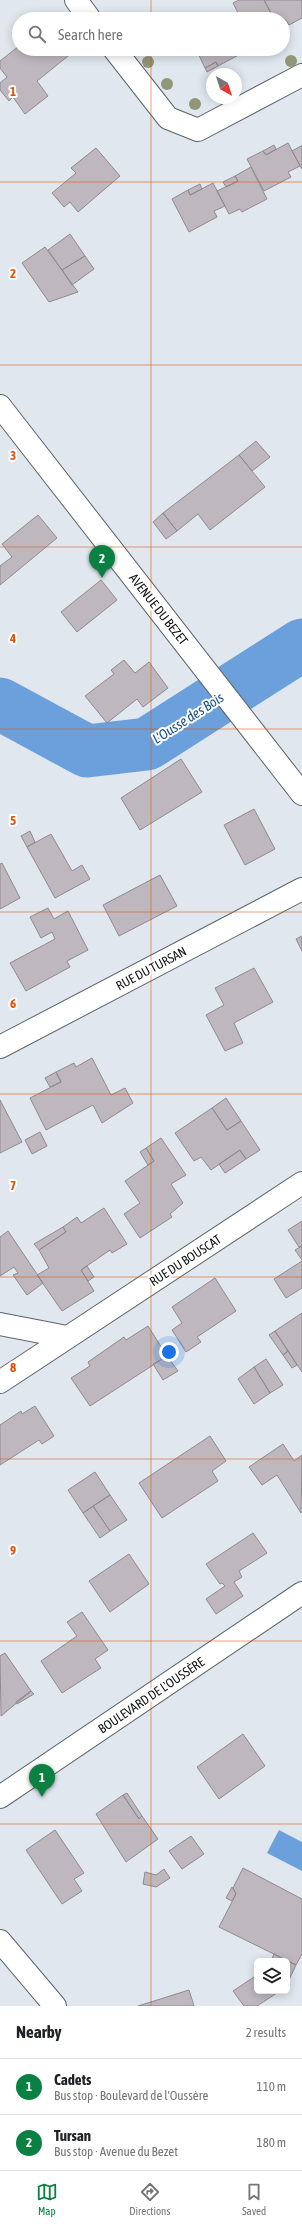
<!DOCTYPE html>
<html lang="en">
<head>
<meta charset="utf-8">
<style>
	body { margin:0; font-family:"Asap Condensed",sans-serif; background:#f2f2f2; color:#202124 }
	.controls { position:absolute; right:12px; bottom:12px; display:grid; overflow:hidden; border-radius:6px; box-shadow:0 2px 10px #0003 }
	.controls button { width:36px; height:36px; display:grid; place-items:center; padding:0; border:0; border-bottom:1px solid #e0e0e0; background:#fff; color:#202124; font:20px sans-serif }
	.compass { position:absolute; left:206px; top:68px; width:36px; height:36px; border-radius:50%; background:#fff; box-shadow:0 2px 10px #0003; rotate:141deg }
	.you { position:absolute; left:169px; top:1352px; width:14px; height:14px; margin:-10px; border:3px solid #fff; border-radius:50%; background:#1a73e8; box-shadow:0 0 0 6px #1a73e833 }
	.badge { display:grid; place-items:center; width:26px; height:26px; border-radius:50%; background:#0b8043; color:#fff; font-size:13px; font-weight:700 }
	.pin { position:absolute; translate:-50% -33px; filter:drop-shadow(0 1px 2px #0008) }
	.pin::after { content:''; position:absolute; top:21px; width:14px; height:12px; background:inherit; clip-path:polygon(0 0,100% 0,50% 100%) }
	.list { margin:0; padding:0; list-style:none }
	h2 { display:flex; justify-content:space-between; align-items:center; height:52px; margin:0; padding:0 16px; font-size:17px }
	h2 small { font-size:13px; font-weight:400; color:#757577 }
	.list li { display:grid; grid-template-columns:26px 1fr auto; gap:12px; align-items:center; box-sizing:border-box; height:56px; padding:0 16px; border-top:1px solid #e0e0e0 }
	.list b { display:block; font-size:15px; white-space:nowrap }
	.list p { margin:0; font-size:13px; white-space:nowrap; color:#757577 }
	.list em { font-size:13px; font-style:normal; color:#757577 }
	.icon { flex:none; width:22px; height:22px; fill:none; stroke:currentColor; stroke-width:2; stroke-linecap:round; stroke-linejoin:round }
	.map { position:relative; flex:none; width:302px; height:2006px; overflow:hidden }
	.search { position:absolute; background:#fff; box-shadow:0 2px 10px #0003; left:12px; right:12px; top:12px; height:44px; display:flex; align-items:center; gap:10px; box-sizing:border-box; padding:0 14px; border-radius:22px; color:#757577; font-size:15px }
	.sheet { height:164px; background:#fff }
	nav { display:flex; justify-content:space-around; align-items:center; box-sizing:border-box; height:56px; border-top:1px solid #e0e0e0; background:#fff; font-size:11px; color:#757577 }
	nav a { display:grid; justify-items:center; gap:2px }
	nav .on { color:#0b8043 }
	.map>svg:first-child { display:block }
	.water { fill:#6ba0dc }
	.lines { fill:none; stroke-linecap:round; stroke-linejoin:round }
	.river { stroke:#6ba0dc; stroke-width:53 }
	.building { fill:#beb8be; stroke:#908a90 }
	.minor-casing { stroke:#5d6469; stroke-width:24 }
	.minor { stroke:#fff; stroke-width:22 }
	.tree { fill:#929678 }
	.grid { fill:none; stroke:#dd560c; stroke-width:1; stroke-opacity:0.55 }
	.labels { text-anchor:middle; stroke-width:4; stroke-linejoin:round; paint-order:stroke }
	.street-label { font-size:13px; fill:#121416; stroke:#fff }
	.water-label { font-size:14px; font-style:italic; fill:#194f87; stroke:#fff }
	.grid-label { font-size:13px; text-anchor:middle; font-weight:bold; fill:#dd560c; stroke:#fff; stroke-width:4; stroke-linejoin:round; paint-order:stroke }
</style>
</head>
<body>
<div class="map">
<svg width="302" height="2006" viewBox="0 0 302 2006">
	<rect width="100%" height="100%" fill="#e0e7ee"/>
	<path class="water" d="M 279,1830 L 302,1842 L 302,1871 L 267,1853 Z"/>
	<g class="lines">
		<path class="river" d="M 0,704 L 87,751 L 147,744 L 302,645"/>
	</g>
	<path class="building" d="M 239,0 L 264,0 L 274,19 L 232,19 L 239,15 L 233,3 Z
		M 264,0 L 302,0 L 302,18 L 289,25 L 286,20 L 283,21 L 283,19 L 274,19 Z
		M 19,46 L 19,49 L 63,49 L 68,56 L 37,81 L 48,96 L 25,114 L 13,97 L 9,101 L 0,90 L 0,83 L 7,77 L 0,68 L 0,61 Z
		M 196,49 L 245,49 L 246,51 L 218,66 L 216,62 L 205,68 Z
		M 216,62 L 218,66 L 207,72 L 205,68 Z
		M 288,143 L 300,166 L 288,172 L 291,177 L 264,191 L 247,159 L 263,151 L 266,155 Z
		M 274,145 L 276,149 L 266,155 L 263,151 Z
		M 301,146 L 302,146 L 302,169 L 292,151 Z
		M 96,148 L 120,176 L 78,212 L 70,202 L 64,207 L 52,193 L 76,173 L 71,168 Z
		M 251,167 L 267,199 L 242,212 L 240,209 L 229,214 L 217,191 L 238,181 L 235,176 Z
		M 235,176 L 238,181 L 226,187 L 223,182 Z
		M 213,183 L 225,206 L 214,211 L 217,217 L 189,232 L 172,199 L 188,190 L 190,195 Z
		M 200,184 L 202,189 L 190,195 L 188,190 Z
		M 70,234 L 85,256 L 62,270 L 48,250 Z
		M 45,247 L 78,292 L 49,302 L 22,263 Z
		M 85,256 L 94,269 L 72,285 L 62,270 Z
		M 256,441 L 270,457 L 252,471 L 239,455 Z
		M 239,455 L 265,487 L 210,530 L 198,514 L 177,531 L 163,513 Z
		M 163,513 L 177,531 L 166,539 L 153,522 Z
		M 38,515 L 57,538 L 0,585 L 0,566 L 12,557 L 2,544 Z
		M 101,580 L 117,600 L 77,632 L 61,612 Z
		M 124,660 L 135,673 L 149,662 L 168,688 L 143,707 L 137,699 L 107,723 L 85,696 L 114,674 L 111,670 Z
		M 181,759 L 202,792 L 140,830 L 121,798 Z
		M 254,809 L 275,849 L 245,865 L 224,825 Z
		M 30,831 L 35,842 L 27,847 L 21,836 Z
		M 51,834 L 72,871 L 82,865 L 90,879 L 55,898 L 27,847 Z
		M 2,863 L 20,898 L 0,909 L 0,864 Z
		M 160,875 L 177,906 L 119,936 L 103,905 Z
		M 48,908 L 54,919 L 68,911 L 88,950 L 67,961 L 70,967 L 26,991 L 10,963 L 55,939 L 52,932 L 41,938 L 30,917 Z
		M 302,936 L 302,951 L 296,939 Z
		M 254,968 L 273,1002 L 234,1023 L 243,1043 L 225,1051 L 206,1015 L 224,1005 L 215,988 Z
		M 92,1058 L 111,1095 L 125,1088 L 133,1103 L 102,1123 L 93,1105 L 46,1130 L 30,1098 L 61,1082 L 56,1072 L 74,1063 L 76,1067 Z
		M 56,1072 L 61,1082 L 50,1087 L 45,1078 Z
		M 226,1098 L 241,1121 L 227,1130 L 212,1108 Z
		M 0,1100 L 22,1142 L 0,1153 Z
		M 212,1108 L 227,1130 L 241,1121 L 260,1150 L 246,1159 L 240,1150 L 211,1170 L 201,1157 L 194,1161 L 175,1133 Z
		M 40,1132 L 47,1146 L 32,1154 L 25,1140 Z
		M 161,1138 L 186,1175 L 171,1184 L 183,1203 L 170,1214 L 172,1217 L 140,1238 L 124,1214 L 140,1203 L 125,1181 L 154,1161 L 146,1148 Z
		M 146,1148 L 154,1161 L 148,1165 L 140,1152 Z
		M 240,1150 L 246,1159 L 225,1173 L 219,1164 Z
		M 104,1208 L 127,1244 L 112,1253 L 110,1250 L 81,1270 L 94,1291 L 62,1311 L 37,1275 L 49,1268 L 39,1250 L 66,1232 L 63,1227 L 77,1217 L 81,1223 Z
		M 302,1221 L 302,1246 L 299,1247 L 288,1230 Z
		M 63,1227 L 66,1232 L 39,1250 L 34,1244 Z
		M 8,1231 L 43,1283 L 27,1295 L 13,1275 L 18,1273 L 14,1267 L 0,1276 L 0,1237 Z
		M 302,1246 L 302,1260 L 295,1250 Z
		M 302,1261 L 302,1288 L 286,1298 L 274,1279 Z
		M 87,1266 L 94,1277 L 88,1281 L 81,1270 Z
		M 215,1278 L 236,1311 L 197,1337 L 201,1342 L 186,1352 L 172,1330 L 182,1323 L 172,1307 Z
		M 302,1313 L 302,1372 L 275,1331 Z
		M 148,1326 L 167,1356 L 90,1406 L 71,1378 L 90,1366 L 88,1362 L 124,1337 L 126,1340 Z
		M 275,1331 L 288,1351 L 283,1355 L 269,1335 Z
		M 288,1351 L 297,1365 L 292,1368 L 283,1355 Z
		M 167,1356 L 178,1371 L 163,1380 L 153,1364 Z
		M 266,1359 L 283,1385 L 270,1393 L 254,1367 Z
		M 254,1367 L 270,1393 L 254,1404 L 238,1379 Z
		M 35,1406 L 54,1436 L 42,1444 L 39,1440 L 0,1465 L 0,1425 L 21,1411 L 22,1414 Z
		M 210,1436 L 226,1461 L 212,1471 L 218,1481 L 162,1518 L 139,1483 Z
		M 283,1444 L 294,1461 L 302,1455 L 301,1513 L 277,1475 L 262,1485 L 249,1467 Z
		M 95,1472 L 110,1495 L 83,1513 L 68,1490 Z
		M 110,1495 L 127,1520 L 110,1531 L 93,1506 Z
		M 93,1506 L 110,1531 L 100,1538 L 83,1513 Z
		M 253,1533 L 267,1553 L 239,1571 L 242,1577 L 234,1582 L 243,1596 L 216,1614 L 206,1599 L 225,1586 L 222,1583 L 220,1584 L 206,1564 Z
		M 129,1554 L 149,1584 L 110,1612 L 89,1581 Z
		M 82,1612 L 108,1650 L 95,1659 L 101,1668 L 62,1693 L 41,1661 L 77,1636 L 67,1622 Z
		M 5,1653 L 31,1691 L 1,1716 L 0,1656 Z
		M 31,1691 L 34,1694 L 17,1704 L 16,1702 Z
		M 243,1734 L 265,1766 L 219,1799 L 197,1767 Z
		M 127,1793 L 142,1816 L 139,1819 L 123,1795 Z
		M 123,1795 L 139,1819 L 142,1816 L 158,1839 L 126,1862 L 96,1814 Z
		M 55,1830 L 84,1873 L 74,1879 L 82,1891 L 62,1904 L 26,1850 Z
		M 191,1836 L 204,1854 L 182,1869 L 169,1851 Z
		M 243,1868 L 302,1899 L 302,1954 L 296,1965 L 219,1927 L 236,1894 L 233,1888 Z
		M 164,1869 L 170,1878 L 156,1887 L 143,1884 L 145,1872 L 156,1875 Z
		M 232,1887 L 236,1894 L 232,1901 L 226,1898 Z
		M 274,1954 L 296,1965 L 287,1984 L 287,1961 L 271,1961 Z
		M 257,1975 L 257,1991 L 280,1991 L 257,2006 L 244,2006 L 233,1991 Z
		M 189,1990 L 194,2006 L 138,2006 Z"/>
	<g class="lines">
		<g class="minor-casing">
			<path id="minor" d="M 76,0 L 90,19
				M 114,49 L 168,118 L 198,130 L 302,75
				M 0,406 L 302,794
				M 0,1047 L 302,889
				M 0,1324 L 67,1337
				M 0,1382 L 302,1183
				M 0,1797 L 302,1593
				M 0,1941 L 55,2006"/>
		</g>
		<use href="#minor" class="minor"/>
	</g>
	<g class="tree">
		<circle cx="291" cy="61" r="6"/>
		<circle cx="148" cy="62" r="6"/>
		<circle cx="167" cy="84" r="6"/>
		<circle cx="195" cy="104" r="6"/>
	</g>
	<path class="grid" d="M 151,0 L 151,19M 151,49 L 151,2006M 0,182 L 302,182M 0,365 L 302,365M 0,547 L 302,547M 0,729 L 302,729M 0,912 L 302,912M 0,1094 L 302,1094M 0,1277 L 302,1277M 0,1459 L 302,1459M 0,1641 L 302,1641M 0,1824 L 302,1824"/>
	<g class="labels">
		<g class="street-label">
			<text transform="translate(159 609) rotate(52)" y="5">AVENUE DU BEZET</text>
			<text transform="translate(151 968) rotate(-28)" y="5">RUE DU TURSAN</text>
			<text transform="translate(185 1260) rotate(-33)" y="5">RUE DU BOUSCAT</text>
			<text transform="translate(151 1695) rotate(-34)" y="5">BOULEVARD DE L'OUSSÈRE</text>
		</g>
		<g class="water-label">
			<text transform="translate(188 718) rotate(-33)" y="5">L'Ousse des Bois</text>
		</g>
	</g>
	<g class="grid-label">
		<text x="13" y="96">1</text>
		<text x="13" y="278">2</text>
		<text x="13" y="460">3</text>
		<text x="13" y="643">4</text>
		<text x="13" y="825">5</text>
		<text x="13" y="1008">6</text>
		<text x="13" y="1190">7</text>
		<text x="13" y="1372">8</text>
		<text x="13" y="1555">9</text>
	</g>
</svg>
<div class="controls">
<button><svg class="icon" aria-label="layers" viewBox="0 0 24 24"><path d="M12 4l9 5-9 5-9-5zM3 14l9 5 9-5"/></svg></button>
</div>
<svg class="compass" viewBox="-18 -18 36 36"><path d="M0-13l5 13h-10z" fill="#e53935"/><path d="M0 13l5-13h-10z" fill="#757577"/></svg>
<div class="you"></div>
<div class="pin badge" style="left:42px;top:1797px">1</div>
<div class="pin badge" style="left:102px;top:578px">2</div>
<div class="search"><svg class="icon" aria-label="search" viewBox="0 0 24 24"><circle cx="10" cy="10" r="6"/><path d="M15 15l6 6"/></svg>Search here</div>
</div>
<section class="sheet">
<h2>Nearby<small>2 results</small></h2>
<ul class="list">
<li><span class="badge">1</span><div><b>Cadets</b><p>Bus stop · Boulevard de l'Oussère</p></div><em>110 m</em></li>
<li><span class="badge">2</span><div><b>Tursan</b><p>Bus stop · Avenue du Bezet</p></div><em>180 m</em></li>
</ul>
</section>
<nav>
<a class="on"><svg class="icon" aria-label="map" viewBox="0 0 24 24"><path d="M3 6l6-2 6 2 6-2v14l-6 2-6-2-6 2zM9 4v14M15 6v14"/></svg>Map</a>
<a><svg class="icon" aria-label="directions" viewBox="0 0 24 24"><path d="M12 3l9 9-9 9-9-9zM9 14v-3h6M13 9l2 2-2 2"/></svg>Directions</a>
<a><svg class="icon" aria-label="saved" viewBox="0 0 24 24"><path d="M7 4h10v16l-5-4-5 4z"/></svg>Saved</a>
</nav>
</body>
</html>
